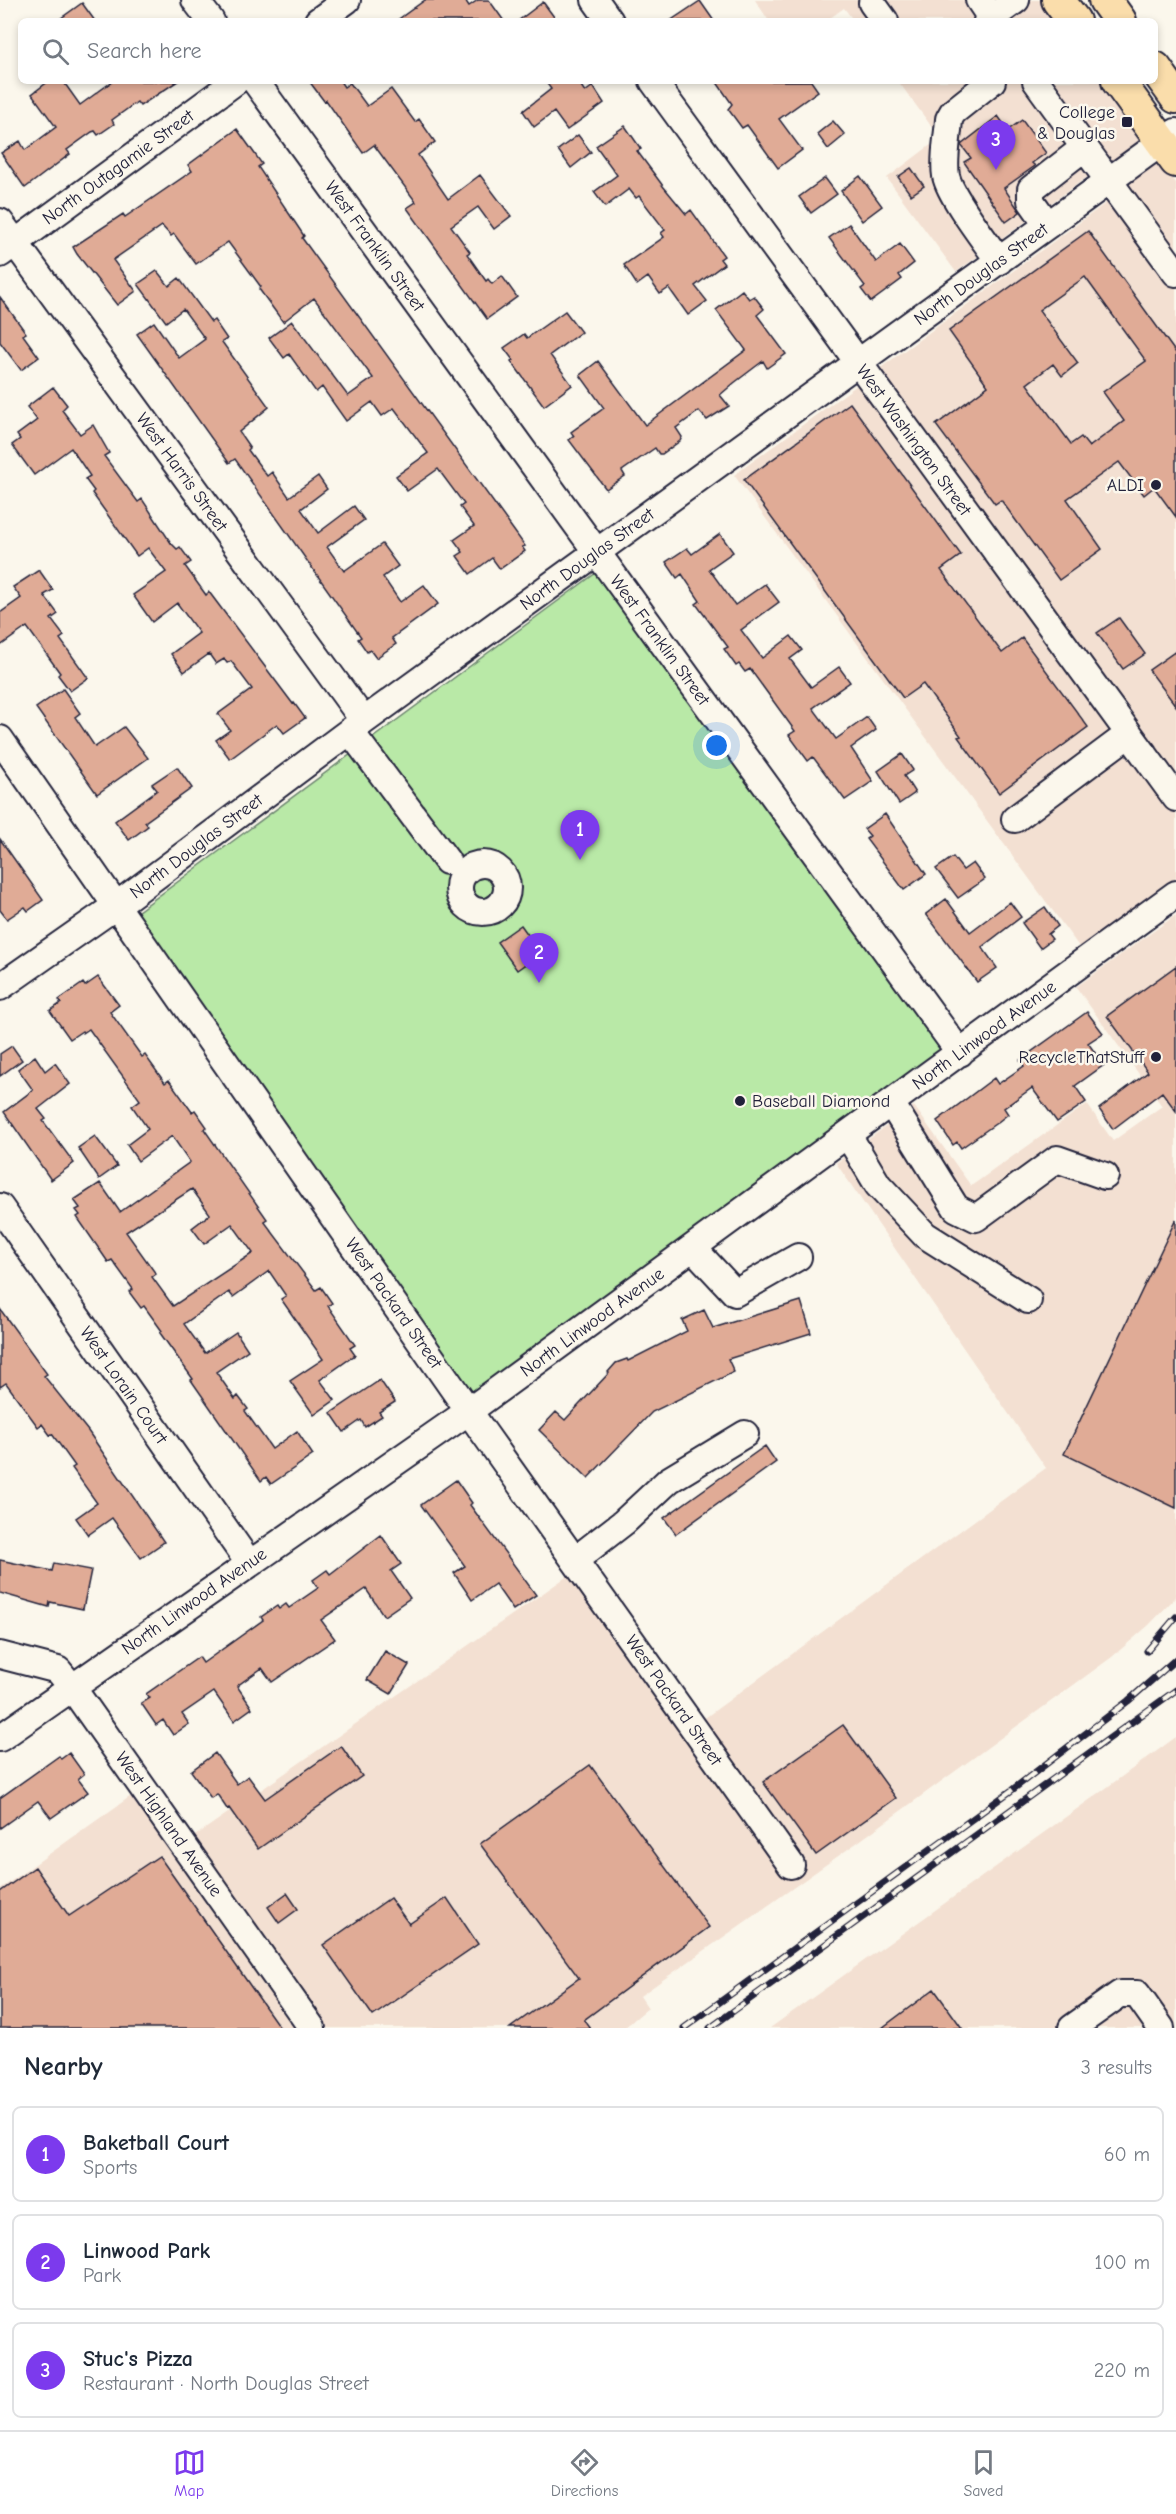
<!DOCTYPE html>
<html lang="en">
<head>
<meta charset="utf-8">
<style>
	body { margin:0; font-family:"Comic Neue",sans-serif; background:#f6f6f7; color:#1f2937 }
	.you { position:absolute; left:717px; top:746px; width:21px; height:21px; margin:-15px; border:4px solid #fff; border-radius:50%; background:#1a73e8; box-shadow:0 0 0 9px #1a73e833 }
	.badge { display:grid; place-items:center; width:39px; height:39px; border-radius:50%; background:#7c3aed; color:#fff; font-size:20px; font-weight:700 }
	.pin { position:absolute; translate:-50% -50px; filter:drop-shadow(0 2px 3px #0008) }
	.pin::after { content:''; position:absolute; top:32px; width:21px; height:18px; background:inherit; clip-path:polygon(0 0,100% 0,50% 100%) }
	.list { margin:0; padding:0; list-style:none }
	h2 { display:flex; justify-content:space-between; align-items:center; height:78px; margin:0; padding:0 24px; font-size:26px }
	h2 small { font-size:20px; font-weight:400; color:#747a83 }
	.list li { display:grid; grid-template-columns:39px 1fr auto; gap:18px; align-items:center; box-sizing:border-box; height:96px; margin:0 12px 12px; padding:0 12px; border:2px solid #e0e1e3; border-radius:9px }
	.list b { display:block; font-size:22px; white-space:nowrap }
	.list p { margin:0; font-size:20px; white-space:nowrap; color:#747a83 }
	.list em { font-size:20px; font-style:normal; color:#747a83 }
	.icon { flex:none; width:33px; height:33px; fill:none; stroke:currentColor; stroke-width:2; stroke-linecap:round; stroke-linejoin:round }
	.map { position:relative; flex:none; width:1176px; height:2028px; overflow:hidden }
	.search { position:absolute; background:#fff; box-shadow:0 3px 9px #0003; left:18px; right:18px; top:18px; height:66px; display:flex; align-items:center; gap:15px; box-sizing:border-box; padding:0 21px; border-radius:9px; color:#747a83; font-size:22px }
	.sheet { height:402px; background:#fff }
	nav { display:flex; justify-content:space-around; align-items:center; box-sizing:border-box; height:84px; border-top:2px solid #e0e1e3; background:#fff; font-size:16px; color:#747a83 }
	nav a { display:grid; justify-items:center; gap:3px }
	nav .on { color:#7c3aed }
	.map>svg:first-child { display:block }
	.built { fill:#f3e0d2 }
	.green { fill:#b9e9a7; stroke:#6e8671; stroke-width:1.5 }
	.building { fill:#e0ab96; stroke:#22223b; stroke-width:1.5; fill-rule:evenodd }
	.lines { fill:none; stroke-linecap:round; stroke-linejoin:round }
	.minor-casing { stroke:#22223b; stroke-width:30 }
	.major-casing { stroke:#22223b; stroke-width:36 }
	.minor { stroke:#fbf7ec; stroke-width:26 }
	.major { stroke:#faddab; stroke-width:32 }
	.rail-casing { stroke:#22223b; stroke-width:7 }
	.rail { stroke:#fbf7ec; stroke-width:4.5; stroke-dasharray:14; stroke-linecap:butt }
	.poi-dot { fill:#22223b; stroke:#fbf7ec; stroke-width:2 }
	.labels { text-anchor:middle; stroke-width:5; stroke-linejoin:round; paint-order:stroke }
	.poi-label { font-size:18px; fill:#22223b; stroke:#fbf7ec; text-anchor:end }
	.street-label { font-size:18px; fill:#22223b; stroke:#fbf7ec }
</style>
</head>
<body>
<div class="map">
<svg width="1176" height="2028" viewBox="0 0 1176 2028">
	<rect width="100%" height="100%" fill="#fbf7ec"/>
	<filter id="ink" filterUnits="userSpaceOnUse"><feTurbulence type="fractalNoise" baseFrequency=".0167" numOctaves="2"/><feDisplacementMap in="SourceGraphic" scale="12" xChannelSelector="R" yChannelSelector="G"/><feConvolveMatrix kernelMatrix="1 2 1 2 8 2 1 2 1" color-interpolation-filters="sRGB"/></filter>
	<g filter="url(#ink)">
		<path class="built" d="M 755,0 L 1043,0 L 1059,21 L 854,21 L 844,8 L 826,21 L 769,21 Z
			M 898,81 L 1102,81 L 1176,183 L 1176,878 L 1080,948 L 734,475 L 1106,203 L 1087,177 L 956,272 L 887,178 L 940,138 Z
			M 1176,915 L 1176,1597 L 1149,1625 L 1112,1657 L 858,1842 L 640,1996 L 648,2008 L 624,2028 L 0,2028 L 0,1889 L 131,1796 L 172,1852 L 569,1575 L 683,1734 L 1046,1468 L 836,1163 L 914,1106 L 971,1186 L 1087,1104 L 1113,1141 L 1162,1106 L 1076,987 Z
			M 1176,1737 L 1176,2028 L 770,2028 L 1102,1791 Z"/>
		<path class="green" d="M 596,573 L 944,1053 L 473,1394 L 137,912 Z"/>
		<path class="building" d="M 425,0 L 465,0 L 469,6 L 478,0 L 489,0 L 504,21 L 396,21 Z
			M 700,1 L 714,21 L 670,21 Z
			M 543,2 L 557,21 L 518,21 Z
			M 82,3 L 95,21 L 57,21 Z
			M 49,81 L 63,81 L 80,105 L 113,81 L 178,81 L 140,106 L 137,102 L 112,120 L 114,124 L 98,135 L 95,131 L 92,132 L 67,150 L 70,154 L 25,188 L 1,153 L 20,141 L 25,150 L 56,127 L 32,94 Z
			M 309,81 L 340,81 L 344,87 L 350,83 L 367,106 L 391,89 L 415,122 L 419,119 L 435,142 L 418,155 L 448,199 L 480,175 L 511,216 L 494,229 L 478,207 L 451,226 L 470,252 L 467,254 L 486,281 L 488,279 L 492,284 L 502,276 L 517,297 L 487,319 L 407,208 L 416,202 L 374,145 L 363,153 L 326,100 L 324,101 Z
			M 545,81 L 578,81 L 585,92 L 593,86 L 604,103 L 567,130 L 554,112 L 534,127 L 523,111 L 551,89 Z
			M 716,81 L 811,81 L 818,91 L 779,119 L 802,150 L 778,168 L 747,125 L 742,128 L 728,109 L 732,104 Z
			M 998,116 L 1008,130 L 1022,120 L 1046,153 L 1032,163 L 1035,166 L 1004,188 L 1020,212 L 1006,222 L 964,162 L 971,158 L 961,145 Z
			M 833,121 L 845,135 L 828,149 L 817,134 Z
			M 625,126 L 641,149 L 637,151 L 663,186 L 686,214 L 691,210 L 724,256 L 720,259 L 724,264 L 695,286 L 707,301 L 688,315 L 669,288 L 660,294 L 648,277 L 637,285 L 624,265 L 664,237 L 661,233 L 665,230 L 639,196 L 636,198 L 629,189 L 605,207 L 594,192 L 617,175 L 596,146 Z
			M 237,129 L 262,164 L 258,167 L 304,236 L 302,238 L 525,546 L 522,547 L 525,551 L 500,569 L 492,558 L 470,574 L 457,556 L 463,552 L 454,540 L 474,526 L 460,507 L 464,504 L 438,469 L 407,491 L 396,476 L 428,453 L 394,408 L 382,416 L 372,402 L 346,421 L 322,387 L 316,392 L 289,354 L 284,358 L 269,338 L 292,321 L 348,396 L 373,378 L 314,298 L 283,322 L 259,289 L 261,287 L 228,242 L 196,264 L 174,234 L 171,236 L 162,226 L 113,260 L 136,291 L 117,305 L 77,254 L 73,247 L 123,214 L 125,217 L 192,171 L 188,165 Z
			M 578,135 L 591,152 L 571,168 L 558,150 Z
			M 911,168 L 924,186 L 911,195 L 898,177 Z
			M 860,176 L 882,206 L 862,221 L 841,191 Z
			M 825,178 L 837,194 L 811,213 L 799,197 Z
			M 849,224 L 876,262 L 900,244 L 914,263 L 899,275 L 902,279 L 871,302 L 861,289 L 865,286 L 829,238 Z
			M 1088,231 L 1176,353 L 1176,517 L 1154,487 L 1144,495 L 1119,462 L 1067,499 L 1102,549 L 1059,580 L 1001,500 L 995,504 L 936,425 L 988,386 L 949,331 ZM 1085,277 L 1146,361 L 1103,392 L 1124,421 L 1089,447 L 1081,437 L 1071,444 L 1027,384 L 1053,364 L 1062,376 L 1078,363 L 1039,310 Z
			M 157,271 L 169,286 L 179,278 L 211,322 L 214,320 L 227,339 L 222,342 L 269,407 L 239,432 L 250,448 L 248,450 L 267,476 L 272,472 L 289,497 L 318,476 L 327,489 L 301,509 L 318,533 L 354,506 L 364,520 L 327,547 L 344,571 L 382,544 L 398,566 L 383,577 L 400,602 L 424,585 L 438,604 L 392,638 L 396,644 L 376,658 L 370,650 L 367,652 L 358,639 L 361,637 L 235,459 L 229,463 L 137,334 L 154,322 L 179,358 L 205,339 L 183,309 L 166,322 L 138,284 Z
			M 742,290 L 749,299 L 754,296 L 764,309 L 757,315 L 786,354 L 767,368 L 763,361 L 734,383 L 720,395 L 729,406 L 707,420 L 699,411 L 676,428 L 682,437 L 680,441 L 662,454 L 659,454 L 655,448 L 622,471 L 625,476 L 606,489 L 569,440 L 574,436 L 571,432 L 604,408 L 580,375 L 598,361 L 645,425 L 746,350 L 716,310 Z
			M 0,297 L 26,333 L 23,335 L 39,357 L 21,370 L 0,342 Z
			M 565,311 L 581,332 L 550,355 L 572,385 L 544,406 L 511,361 L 513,360 L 504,348 L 524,334 L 527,338 Z
			M 53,387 L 67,405 L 62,410 L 80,434 L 93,425 L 109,453 L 104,456 L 138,502 L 142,499 L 171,543 L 177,549 L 180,547 L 191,562 L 185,566 L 206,595 L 209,592 L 293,704 L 294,703 L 305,718 L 284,733 L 277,724 L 230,759 L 216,740 L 230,730 L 218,714 L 252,689 L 231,661 L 227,663 L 224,659 L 216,664 L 209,654 L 184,672 L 171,654 L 199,633 L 177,603 L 152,622 L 133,595 L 166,572 L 148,548 L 137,556 L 92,493 L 94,491 L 85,479 L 90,476 L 71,448 L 34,475 L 12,445 L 20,439 L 17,435 L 37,420 L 27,407 Z
			M 850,403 L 961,555 L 941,570 L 1002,653 L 1022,638 L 1088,727 L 999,793 L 958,737 L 961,736 L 923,684 L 903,698 L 744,480 Z
			M 720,534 L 733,552 L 709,569 L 735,605 L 765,584 L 779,602 L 741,630 L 762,658 L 791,636 L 802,650 L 790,659 L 811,687 L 839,667 L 850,682 L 813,708 L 836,739 L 867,717 L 876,730 L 851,748 L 873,781 L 845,800 L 813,757 L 808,761 L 789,735 L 795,731 L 750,669 L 745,672 L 739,664 L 736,666 L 724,649 L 728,647 L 696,604 L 700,601 L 682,574 L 677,578 L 666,562 L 687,548 L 692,554 Z
			M 39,570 L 53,590 L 44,595 L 58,614 L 51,619 L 64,636 L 60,639 L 88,678 L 70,691 L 58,675 L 60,673 L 27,627 L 0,646 L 0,613 L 21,598 L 13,587 Z
			M 1119,618 L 1145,654 L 1123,669 L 1097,633 Z
			M 1176,651 L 1176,706 L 1149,670 Z
			M 63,689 L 80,713 L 75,717 L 95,747 L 124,727 L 148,758 L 97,794 L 36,708 Z
			M 902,754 L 913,770 L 904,776 L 915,793 L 899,804 L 878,771 Z
			M 177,767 L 192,788 L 145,822 L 148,826 L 129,840 L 115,821 L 157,790 L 152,784 Z
			M 885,814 L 926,874 L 904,890 L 866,839 L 870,836 L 864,829 Z
			M 0,839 L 43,900 L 28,911 L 25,907 L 7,919 L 0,910 Z
			M 953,857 L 963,870 L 973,863 L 985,879 L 958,898 L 936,869 Z
			M 946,899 L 970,932 L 1010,902 L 1021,917 L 982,947 L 997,968 L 977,982 L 926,914 Z
			M 1045,907 L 1058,926 L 1048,934 L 1052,939 L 1040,948 L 1022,923 Z
			M 521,925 L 541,953 L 517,970 L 497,942 Z
			M 1176,966 L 1176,1111 L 1162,1092 L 1113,1129 L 1099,1109 L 1148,1072 L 1107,1016 Z
			M 98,977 L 119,1005 L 110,1012 L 142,1057 L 145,1055 L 165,1083 L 169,1080 L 192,1112 L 195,1110 L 207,1127 L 204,1129 L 267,1219 L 264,1221 L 316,1290 L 321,1287 L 332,1303 L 328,1306 L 355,1345 L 350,1348 L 355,1355 L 320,1380 L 335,1400 L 314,1415 L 290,1381 L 323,1359 L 281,1299 L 286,1296 L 269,1271 L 233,1297 L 229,1292 L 184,1324 L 205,1353 L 236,1332 L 248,1350 L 216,1372 L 235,1399 L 238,1396 L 248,1409 L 245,1411 L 272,1449 L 297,1431 L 313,1455 L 271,1484 L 266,1477 L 261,1481 L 191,1380 L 193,1379 L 160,1333 L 162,1331 L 144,1306 L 141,1308 L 129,1292 L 133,1289 L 112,1260 L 108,1262 L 77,1217 L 80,1215 L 76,1210 L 80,1208 L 74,1200 L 100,1183 L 120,1212 L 190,1162 L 172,1136 L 138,1161 L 127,1145 L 148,1129 L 132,1106 L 140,1100 L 89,1029 L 83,1033 L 82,1031 L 70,1039 L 50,1011 L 61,1003 L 59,1000 L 83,983 L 85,986 ZM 192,1189 L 210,1214 L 192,1228 L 204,1244 L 232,1224 L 253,1253 L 173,1306 L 152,1277 L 156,1274 L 126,1232 Z
			M 1087,1012 L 1103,1033 L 1088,1043 L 1104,1065 L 1075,1086 L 1086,1102 L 1057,1122 L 1032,1088 L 1004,1108 L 1008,1114 L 998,1122 L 961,1148 L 957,1142 L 953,1145 L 937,1121 L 994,1078 L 998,1084 L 1024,1066 L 1020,1060 Z
			M 12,1046 L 22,1060 L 0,1076 L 0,1054 Z
			M 35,1056 L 45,1071 L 55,1063 L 70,1084 L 38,1109 L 46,1119 L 43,1121 L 74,1163 L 51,1180 L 4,1112 L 33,1090 L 18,1069 Z
			M 95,1136 L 117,1166 L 99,1179 L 78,1148 Z
			M 1176,1219 L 1176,1508 L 1064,1454 Z
			M 801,1301 L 811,1333 L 728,1359 L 734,1372 L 652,1412 L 588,1478 L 539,1430 L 556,1412 L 565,1420 L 609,1373 L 608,1372 L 616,1363 L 627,1359 L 628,1361 L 687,1331 L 682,1320 L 704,1310 L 713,1328 Z
			M 0,1309 L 47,1374 L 44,1376 L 88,1431 L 164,1542 L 141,1558 L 112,1518 L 88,1535 L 76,1518 L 97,1503 L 72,1468 L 75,1466 L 52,1434 L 50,1435 L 42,1424 L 38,1427 L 6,1383 L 0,1387 Z
			M 380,1380 L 395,1402 L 379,1412 L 382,1416 L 365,1427 L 361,1420 L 344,1432 L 331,1413 Z
			M 765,1446 L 776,1462 L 676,1534 L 664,1518 Z
			M 456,1480 L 472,1503 L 470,1505 L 536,1595 L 513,1610 L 495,1584 L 472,1600 L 454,1573 L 465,1566 L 421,1505 Z
			M 381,1535 L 401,1564 L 391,1571 L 410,1598 L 384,1616 L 366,1589 L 321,1620 L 335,1639 L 272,1682 L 262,1668 L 237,1686 L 252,1708 L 234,1721 L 214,1692 L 182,1714 L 189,1724 L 173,1735 L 163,1720 L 156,1725 L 141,1703 L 149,1698 L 146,1694 L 199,1657 L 203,1663 L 263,1620 L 261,1617 L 277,1606 L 279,1609 L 286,1604 L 289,1608 L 318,1588 L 313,1580 L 327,1570 L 330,1574 Z
			M 0,1560 L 52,1571 L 54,1563 L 91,1570 L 83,1609 L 50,1602 L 49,1607 L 0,1593 Z
			M 385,1651 L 409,1665 L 391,1694 L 367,1680 Z
			M 843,1725 L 896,1798 L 816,1855 L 763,1782 Z
			M 341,1746 L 362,1776 L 258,1849 L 229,1808 L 227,1809 L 217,1794 L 211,1798 L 191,1771 L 215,1753 L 237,1784 L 248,1776 L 265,1799 Z
			M 69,1753 L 84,1774 L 78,1779 L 88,1792 L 51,1818 L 38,1801 L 0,1828 L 0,1798 L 59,1756 L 61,1759 Z
			M 590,1765 L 709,1927 L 584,2020 L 590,2028 L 510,2028 L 579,1978 L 480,1844 Z
			M 159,1856 L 280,2028 L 0,2028 L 0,1892 L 35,1867 L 69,1916 Z
			M 287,1893 L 298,1909 L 279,1923 L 268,1907 Z
			M 390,1898 L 409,1924 L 447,1898 L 478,1944 L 373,2016 L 323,1945 Z
			M 934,1989 L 962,2028 L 882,2028 Z"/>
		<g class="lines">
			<g class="minor-casing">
				<path id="minor" d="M 195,0 L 211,21
					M 595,0 L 610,21
					M 979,0 L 991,18
					M 872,3 L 885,21
					M 318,21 L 347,0
					M 987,21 L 1016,0
					M 255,81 L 960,1053
					M 653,81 L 1176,798
					M 992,81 L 953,112 L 949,119 C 948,137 943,159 946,176 C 950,196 986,242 999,261
					M 1036,81 L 1176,273
					M 0,222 L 364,721
					M 1048,225 L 1031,201 L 1031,189 L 1085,147
					M 0,254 L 236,81
					M 350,731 L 447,861
					M 0,739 L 484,1433 L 791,1865
					M 1015,819 L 1129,734
					M459 888a24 24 0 1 1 48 0a24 24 0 1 1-48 0Z
					M 0,987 L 117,905 L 350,731 L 1176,132
					M 891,1103 L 956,1208 L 976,1218 L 1057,1159 L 1105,1176
					M 848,1135 L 878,1185 L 925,1235 L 1028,1300
					M 0,1207 L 249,1563
					M 693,1248 L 735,1293 L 798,1257
					M 575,1560 L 624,1522 L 669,1480 L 745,1434
					M 0,1655 L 58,1670 L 71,1686 L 312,2028
					M 0,1738 L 469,1411 L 1176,894
					M 1072,2028 L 1120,1994 L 1137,1994 L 1161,2028"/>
			</g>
			<g class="major-casing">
				<path id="major" d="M 1058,0 L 1074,21
					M 1105,0 L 1120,21
					M 1155,68 L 1176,97
					M 1118,81 L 1176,161"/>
			</g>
			<use href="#minor" class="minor"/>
			<use href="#major" class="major"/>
			<g class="rail-casing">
				<path id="rail" d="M 1147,1651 L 1176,1617
					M 684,2028 L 1012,1790 L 1128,1701 L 1176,1659
					M 710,2028 L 1176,1690"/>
			</g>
			<use href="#rail" class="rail"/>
		</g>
	</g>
	<g class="poi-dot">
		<rect x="1121" y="116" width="12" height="12" rx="3"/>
		<circle cx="1156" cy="485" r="6"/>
		<circle cx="1156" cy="1057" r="6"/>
		<circle cx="740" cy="1101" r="6"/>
	</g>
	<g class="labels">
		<g class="poi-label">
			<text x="1115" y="118">College<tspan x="1115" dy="21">&amp; Douglas</tspan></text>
			<text x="1144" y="491">ALDI</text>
			<text x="1144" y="1063">RecycleThatStuff</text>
			<text x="752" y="1107" text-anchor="start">Baseball Diamond</text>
		</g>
		<g class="street-label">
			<text transform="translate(118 167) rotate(-36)" y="6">North Outagamie Street</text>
			<text transform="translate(375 246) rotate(54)" y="6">West Franklin Street</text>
			<text transform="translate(981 274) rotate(-36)" y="6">North Douglas Street</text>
			<text transform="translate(914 440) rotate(54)" y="6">West Washington Street</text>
			<text transform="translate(182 472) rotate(54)" y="6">West Harris Street</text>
			<text transform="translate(587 559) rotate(-36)" y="6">North Douglas Street</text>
			<text transform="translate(660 640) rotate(54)" y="6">West Franklin Street</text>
			<text transform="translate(196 846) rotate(-37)" y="6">North Douglas Street</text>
			<text transform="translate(984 1035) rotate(-36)" y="6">North Linwood Avenue</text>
			<text transform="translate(394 1303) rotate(55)" y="6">West Packard Street</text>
			<text transform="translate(592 1322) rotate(-36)" y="6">North Linwood Avenue</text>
			<text transform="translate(124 1385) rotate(55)" y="6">West Lorain Court</text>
			<text transform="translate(194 1601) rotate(-35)" y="6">North Linwood Avenue</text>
			<text transform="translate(674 1700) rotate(55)" y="6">West Packard Street</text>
			<text transform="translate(169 1824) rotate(55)" y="6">West Highland Avenue</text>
		</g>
	</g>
</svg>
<div class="you"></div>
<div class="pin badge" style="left:580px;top:860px">1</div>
<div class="pin badge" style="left:539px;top:983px">2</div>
<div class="pin badge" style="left:996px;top:170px">3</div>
<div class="search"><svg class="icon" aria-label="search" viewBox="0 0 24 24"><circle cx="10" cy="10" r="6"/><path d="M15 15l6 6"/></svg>Search here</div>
</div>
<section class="sheet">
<h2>Nearby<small>3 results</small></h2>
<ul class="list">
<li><span class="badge">1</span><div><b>Baketball Court</b><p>Sports</p></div><em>60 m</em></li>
<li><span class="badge">2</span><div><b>Linwood Park</b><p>Park</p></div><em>100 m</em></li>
<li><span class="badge">3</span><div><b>Stuc's Pizza</b><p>Restaurant · North Douglas Street</p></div><em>220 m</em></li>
</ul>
</section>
<nav>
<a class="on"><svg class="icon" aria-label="map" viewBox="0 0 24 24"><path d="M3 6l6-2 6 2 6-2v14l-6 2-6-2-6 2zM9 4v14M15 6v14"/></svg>Map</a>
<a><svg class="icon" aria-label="directions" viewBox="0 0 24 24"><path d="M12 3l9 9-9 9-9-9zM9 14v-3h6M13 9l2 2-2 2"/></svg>Directions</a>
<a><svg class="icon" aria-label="saved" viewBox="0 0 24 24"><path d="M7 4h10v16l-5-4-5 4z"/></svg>Saved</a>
</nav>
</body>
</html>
